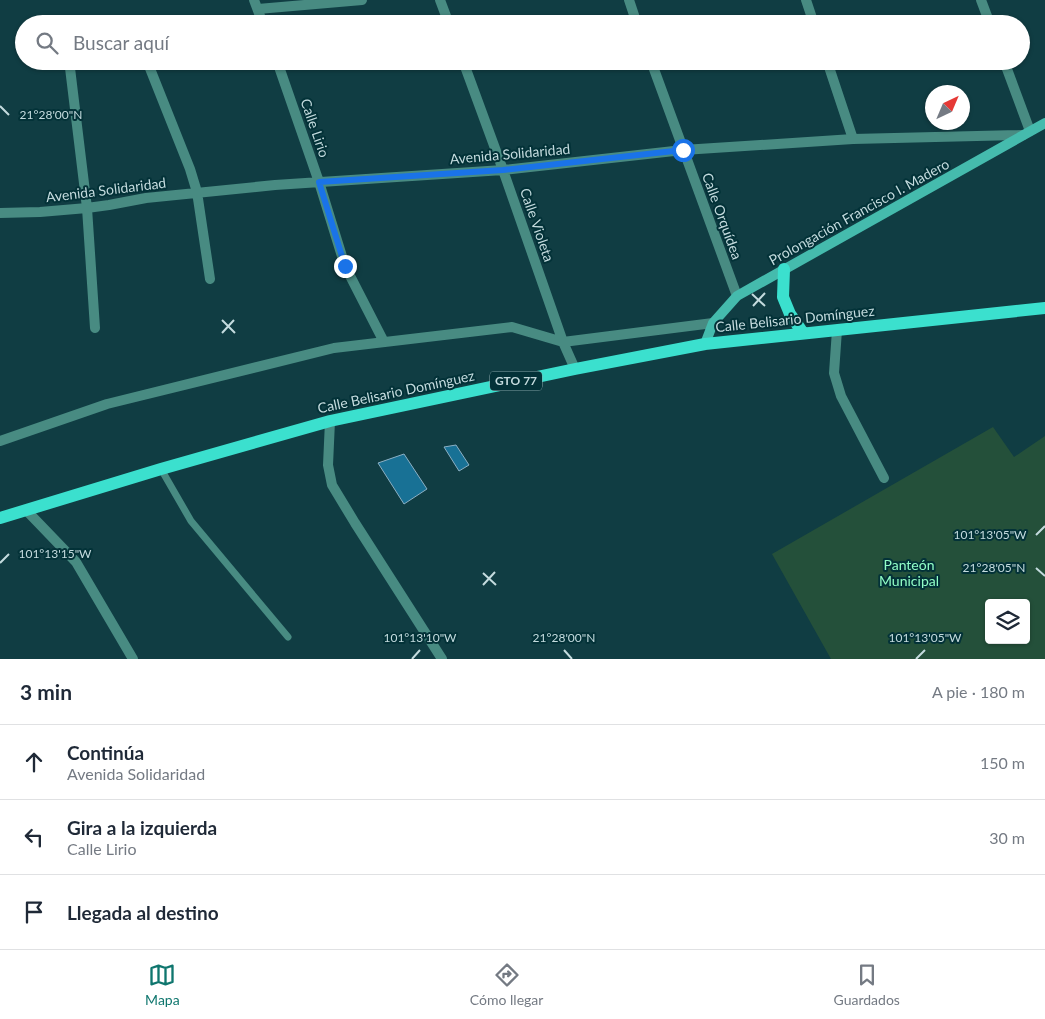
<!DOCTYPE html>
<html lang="es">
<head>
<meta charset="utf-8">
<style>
	body { margin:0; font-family:Lato,sans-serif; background:#f2f2f3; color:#1f2937 }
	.controls { position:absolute; right:15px; bottom:15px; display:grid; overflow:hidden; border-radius:5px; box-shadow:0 1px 4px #0004 }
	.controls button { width:45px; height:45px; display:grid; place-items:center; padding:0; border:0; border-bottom:1px solid #e0e1e3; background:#fff; color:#1f2937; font:25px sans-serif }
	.compass { position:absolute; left:925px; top:85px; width:45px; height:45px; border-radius:50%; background:#fff; box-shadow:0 1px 4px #0004; rotate:44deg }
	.stop { position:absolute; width:15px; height:15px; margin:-11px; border:4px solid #1a73e8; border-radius:50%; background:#fff }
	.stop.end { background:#1a73e8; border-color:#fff; box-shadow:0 1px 5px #0008 }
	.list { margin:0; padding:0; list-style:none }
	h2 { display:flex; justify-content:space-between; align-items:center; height:65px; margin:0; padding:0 20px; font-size:21px }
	h2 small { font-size:16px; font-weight:400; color:#747a83 }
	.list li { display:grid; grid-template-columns:32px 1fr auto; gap:15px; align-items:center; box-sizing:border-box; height:75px; padding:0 20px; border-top:1px solid #e0e1e3 }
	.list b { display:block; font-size:19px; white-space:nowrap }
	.list p { margin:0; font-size:16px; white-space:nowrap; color:#747a83 }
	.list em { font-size:16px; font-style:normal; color:#747a83 }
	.icon { flex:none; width:28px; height:28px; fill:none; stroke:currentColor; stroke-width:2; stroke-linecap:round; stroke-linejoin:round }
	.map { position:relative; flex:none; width:1045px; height:659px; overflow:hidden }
	.search { position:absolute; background:#fff; box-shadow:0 1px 4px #0004; left:15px; right:15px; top:15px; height:55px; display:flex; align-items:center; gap:12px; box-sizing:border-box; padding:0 18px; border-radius:28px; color:#747a83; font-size:19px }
	.sheet { height:290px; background:#fff }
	nav { display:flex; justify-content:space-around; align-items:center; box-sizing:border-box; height:70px; border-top:1px solid #e0e1e3; background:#fff; font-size:14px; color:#747a83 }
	nav a { display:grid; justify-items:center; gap:2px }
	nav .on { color:#0f766e }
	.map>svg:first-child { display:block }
	.green { fill:#24503a; fill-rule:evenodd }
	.building { fill:#187195; stroke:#8cb0c4 }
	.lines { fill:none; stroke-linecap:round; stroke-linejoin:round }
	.lane { stroke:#488b82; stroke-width:7 }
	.street { stroke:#488b82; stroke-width:10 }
	.secondary { stroke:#45bbad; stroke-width:10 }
	.primary { stroke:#3be0ce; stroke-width:12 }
	.route { stroke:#1a73e8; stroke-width:6 }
	.ticks { fill:none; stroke:#c4dbde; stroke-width:2 }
	.labels { text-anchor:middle; stroke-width:4; stroke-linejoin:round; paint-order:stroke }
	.shield { fill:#033238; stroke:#8aa8ac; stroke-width:1 }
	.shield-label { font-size:12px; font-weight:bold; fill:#c4dbde }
	.street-label { font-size:14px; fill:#c4dbde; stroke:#033238 }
	.park-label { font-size:14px; fill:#91fdc6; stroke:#033238 }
	.ticks-label { font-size:12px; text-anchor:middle; fill:#c4dbde; stroke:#033238; stroke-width:4; stroke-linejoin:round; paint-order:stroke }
</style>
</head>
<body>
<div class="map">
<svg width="1045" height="659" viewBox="0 0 1045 659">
	<rect width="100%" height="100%" fill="#103d43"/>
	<path class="green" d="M 993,427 L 1014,457 L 1045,436 L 1045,659 L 831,659 L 772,554 ZM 989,603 L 1026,603 L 1026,640 L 989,640 Z"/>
	<path class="building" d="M 456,445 L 469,465 L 459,471 L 444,447 Z
		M 404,454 L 427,489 L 404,504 L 378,463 Z"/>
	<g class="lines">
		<path class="lane" d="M 161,469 L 191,521 L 288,637"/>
		<path class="street" d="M 254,0 L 263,24
			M 440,0 L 449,24
			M 629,0 L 637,24
			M 806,0 L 814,24
			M 981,0 L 990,24
			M 258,9 L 362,0
			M 147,61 L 190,169 L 197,192 L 210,279
			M 277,61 L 319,182 L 345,266 L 384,342
			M 463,61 L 503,170 L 563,342 L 575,369
			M 651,61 L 737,296
			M 827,61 L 853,139
			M 1004,61 L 1030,131
			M 70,68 L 87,208 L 95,328
			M 0,213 L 40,212 L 87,208 L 109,205 L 146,198 L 275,185 L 503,170 L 683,150 L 853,139 L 1023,135
			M 837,330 L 834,373 L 841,396 L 884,478
			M 330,421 L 328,465 L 332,485 L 355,523 L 442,659
			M 0,441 L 107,404 L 334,348 L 512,327 L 563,342 L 713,323
			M 26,510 L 76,562 L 133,659"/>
		<path class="secondary" d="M 705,344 L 713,323 L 737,296 L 1045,123"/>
		<path class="primary" d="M 784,269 L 783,297 L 790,314 L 803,333
			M 0,518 L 161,469 L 330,421 L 575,369 L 705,344 L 1045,308"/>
	</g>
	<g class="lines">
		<path class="route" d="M 345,266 L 319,182 L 503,170 L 683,150"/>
	</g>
	<path class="ticks" d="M 0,106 L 9,115M 752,294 L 765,306M 753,306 L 765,293M 222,320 L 235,333M 222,333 L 234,320M 1036,535 L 1045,526M 0,563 L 9,554M 1036,568 L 1045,576M 483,573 L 496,585M 483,585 L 495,572M 564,650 L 572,659M 412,659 L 420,650M 916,659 L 925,650"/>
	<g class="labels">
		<rect class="shield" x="490" y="371.5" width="52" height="19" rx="4"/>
		<g class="shield-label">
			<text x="516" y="385">GTO 77</text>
		</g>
		<g class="street-label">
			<text transform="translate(315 128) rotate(71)" y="5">Calle Lirio</text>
			<text transform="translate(510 154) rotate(-5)" y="5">Avenida Solidaridad</text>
			<text transform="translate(106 190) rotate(-7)" y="5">Avenida Solidaridad</text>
			<text transform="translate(859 212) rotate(-29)" y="5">Prolongación Francisco I. Madero</text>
			<text transform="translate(722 216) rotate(70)" y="5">Calle Orquídea</text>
			<text transform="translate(537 225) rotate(71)" y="5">Calle Violeta</text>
			<text transform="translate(795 319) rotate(-6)" y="5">Calle Belisario Domínguez</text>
			<text transform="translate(396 392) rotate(-12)" y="5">Calle Belisario Domínguez</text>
		</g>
		<g class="park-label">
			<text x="909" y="570">Panteón<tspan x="909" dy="16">Municipal</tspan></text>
		</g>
	</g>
	<g class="ticks-label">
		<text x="51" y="119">21°28'00"N</text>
		<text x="990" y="539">101°13'05"W</text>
		<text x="55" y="558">101°13'15"W</text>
		<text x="994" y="572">21°28'05"N</text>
		<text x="420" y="642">101°13'10"W</text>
		<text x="925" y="642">101°13'05"W</text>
		<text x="564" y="642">21°28'00"N</text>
	</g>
</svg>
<div class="controls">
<button><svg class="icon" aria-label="layers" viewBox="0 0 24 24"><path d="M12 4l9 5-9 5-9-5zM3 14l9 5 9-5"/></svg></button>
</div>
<svg class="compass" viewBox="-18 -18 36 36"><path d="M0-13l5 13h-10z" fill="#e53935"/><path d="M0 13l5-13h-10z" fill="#747a83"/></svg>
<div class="stop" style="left:683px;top:150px"></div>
<div class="stop end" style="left:345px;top:266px"></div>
<div class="search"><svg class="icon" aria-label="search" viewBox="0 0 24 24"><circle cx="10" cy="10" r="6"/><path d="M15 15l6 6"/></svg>Buscar aquí</div>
</div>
<section class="sheet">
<h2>3 min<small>A pie · 180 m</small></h2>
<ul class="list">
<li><svg class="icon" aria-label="ahead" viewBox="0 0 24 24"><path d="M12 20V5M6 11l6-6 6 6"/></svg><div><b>Continúa</b><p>Avenida Solidaridad</p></div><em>150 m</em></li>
<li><svg class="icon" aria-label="left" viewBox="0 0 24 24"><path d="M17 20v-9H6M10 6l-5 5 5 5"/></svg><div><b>Gira a la izquierda</b><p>Calle Lirio</p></div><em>30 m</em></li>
<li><svg class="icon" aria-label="arrive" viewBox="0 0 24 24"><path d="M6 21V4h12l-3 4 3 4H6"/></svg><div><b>Llegada al destino</b></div></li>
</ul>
</section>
<nav>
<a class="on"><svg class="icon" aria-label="map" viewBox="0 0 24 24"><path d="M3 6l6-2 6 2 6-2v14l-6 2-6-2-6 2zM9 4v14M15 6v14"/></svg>Mapa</a>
<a><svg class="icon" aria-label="directions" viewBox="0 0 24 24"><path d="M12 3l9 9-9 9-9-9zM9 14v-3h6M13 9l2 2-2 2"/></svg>Cómo llegar</a>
<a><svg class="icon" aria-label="saved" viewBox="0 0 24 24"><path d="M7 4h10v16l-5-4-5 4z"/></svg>Guardados</a>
</nav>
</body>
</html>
